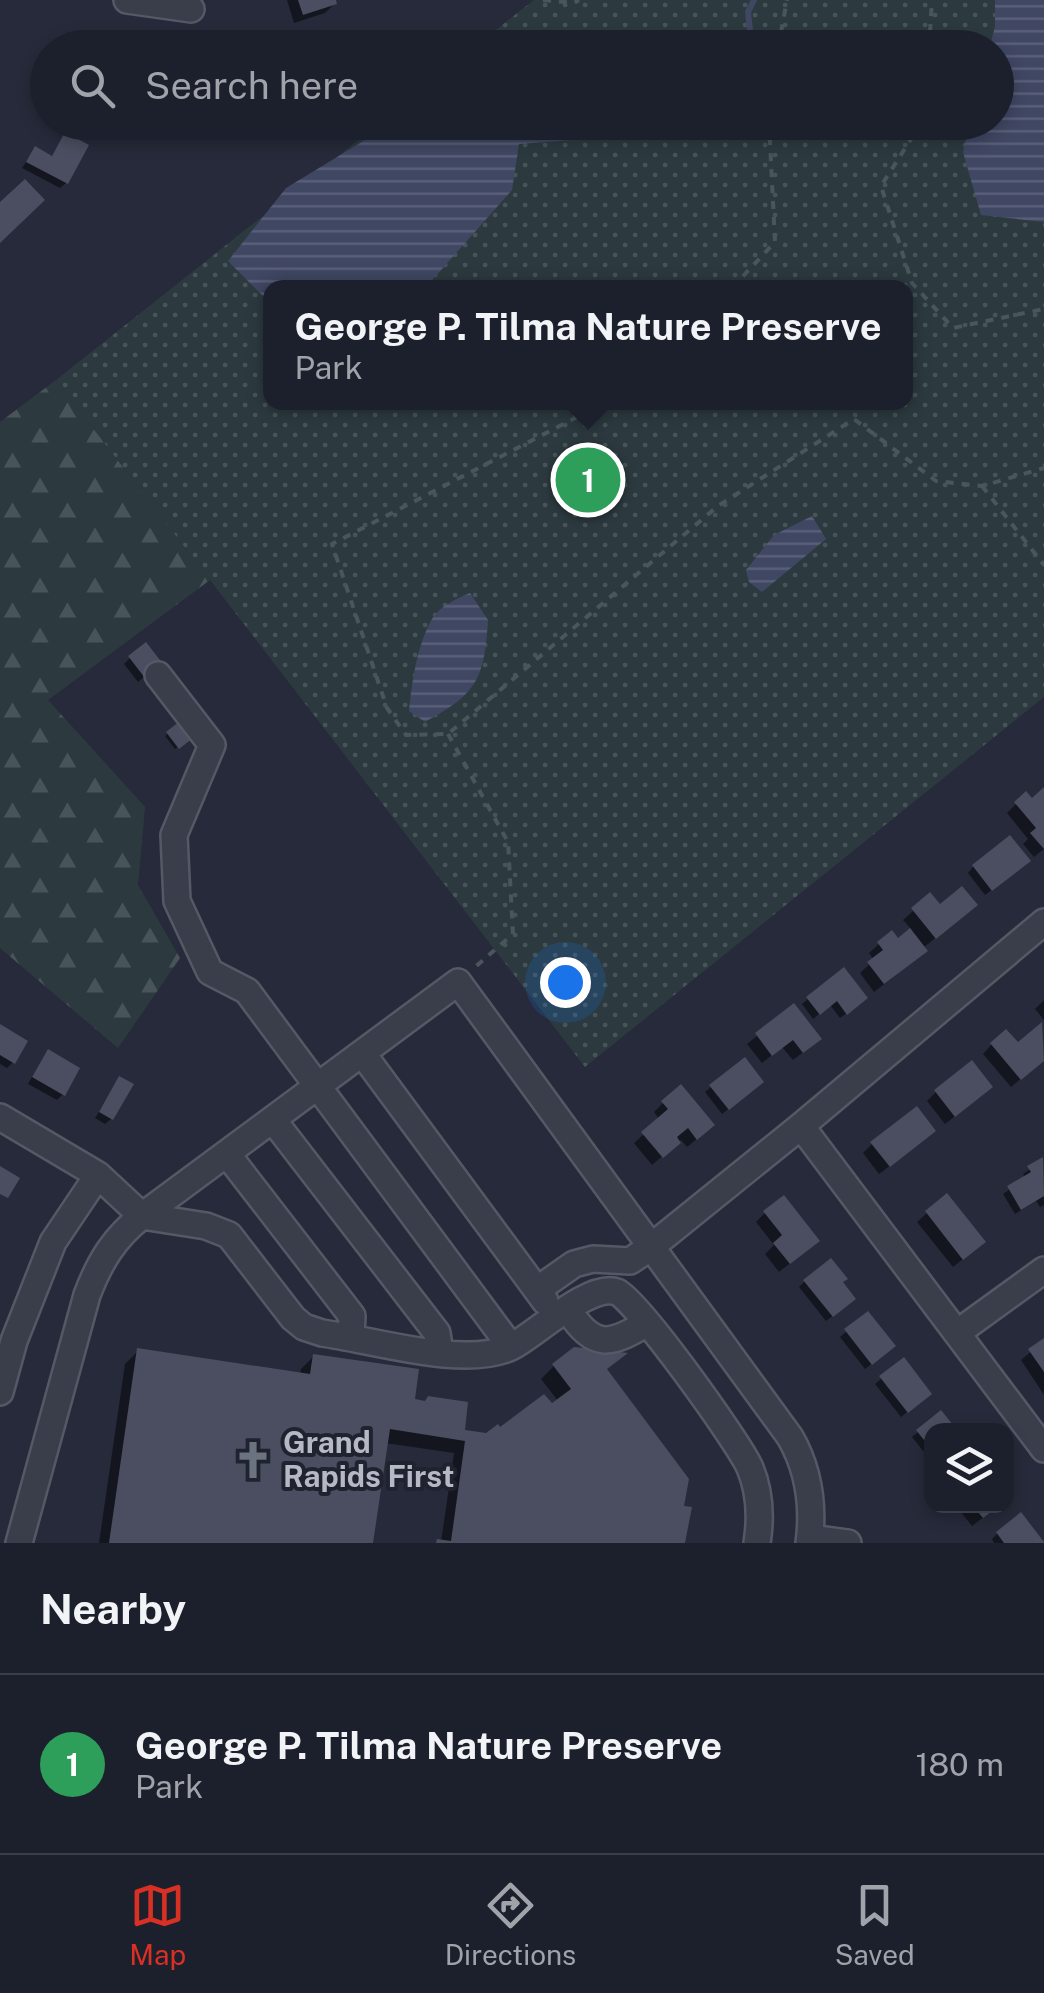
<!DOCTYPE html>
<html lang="en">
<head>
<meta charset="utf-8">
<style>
	body { margin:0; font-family:"Public Sans",sans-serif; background:#292d38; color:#f1f3f6 }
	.controls { position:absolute; right:30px; bottom:30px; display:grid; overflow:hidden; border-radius:20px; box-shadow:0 5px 15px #0003 }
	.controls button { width:90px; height:90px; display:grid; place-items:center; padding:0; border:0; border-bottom:2px solid #3a3e48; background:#1c202c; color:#f1f3f6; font:50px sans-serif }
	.you { position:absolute; left:565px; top:982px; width:35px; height:35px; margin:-25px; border:8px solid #fff; border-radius:50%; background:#1a73e8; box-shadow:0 0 0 15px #1a73e833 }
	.badge { display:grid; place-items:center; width:65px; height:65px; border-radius:50%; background:#d93025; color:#fff; font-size:32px; font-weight:700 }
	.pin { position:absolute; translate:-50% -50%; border:5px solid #fff; box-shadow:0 2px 10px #0006 }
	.popup { position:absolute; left:263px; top:280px; width:650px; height:130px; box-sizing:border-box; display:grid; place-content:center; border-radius:20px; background:#1c202c; filter:drop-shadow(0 2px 8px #0005); font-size:32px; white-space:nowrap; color:#a0a3a9 }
	.popup b { font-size:38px; color:#f1f3f6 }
	.popup::after { content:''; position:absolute; left:50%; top:100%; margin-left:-20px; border:20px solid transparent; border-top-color:#1c202c }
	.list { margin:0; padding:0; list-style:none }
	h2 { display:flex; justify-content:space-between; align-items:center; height:130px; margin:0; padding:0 40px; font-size:42px }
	h2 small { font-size:32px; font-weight:400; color:#a0a3a9 }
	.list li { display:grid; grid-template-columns:65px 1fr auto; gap:30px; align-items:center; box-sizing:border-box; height:180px; padding:0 40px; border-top:2px solid #3a3e48 }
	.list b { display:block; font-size:38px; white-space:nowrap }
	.list p { margin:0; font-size:32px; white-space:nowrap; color:#a0a3a9 }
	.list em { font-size:32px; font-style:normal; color:#a0a3a9 }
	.icon { flex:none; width:55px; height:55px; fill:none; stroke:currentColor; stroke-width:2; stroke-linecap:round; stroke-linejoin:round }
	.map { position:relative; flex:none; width:1044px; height:1543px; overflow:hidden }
	.search { position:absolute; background:#1c202c; box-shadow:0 5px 15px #0003; left:30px; right:30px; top:30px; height:110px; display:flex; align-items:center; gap:25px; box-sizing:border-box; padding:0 35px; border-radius:55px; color:#a0a3a9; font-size:38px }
	.sheet { height:310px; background:#1c202c }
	nav { display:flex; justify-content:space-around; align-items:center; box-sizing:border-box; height:140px; border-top:2px solid #3a3e48; background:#1c202c; font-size:28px; color:#a0a3a9 }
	nav a { display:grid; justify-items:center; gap:5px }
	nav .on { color:#d93025 }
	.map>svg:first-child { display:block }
	.forest { fill:url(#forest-firs) }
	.park { fill:url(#park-dots); fill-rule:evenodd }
	.water { fill:url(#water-rules) }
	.shadow { fill:#0007 }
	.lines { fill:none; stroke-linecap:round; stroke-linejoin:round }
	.stream { stroke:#404763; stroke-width:6 }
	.building { fill:#4b4e60 }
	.minor-casing { stroke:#555865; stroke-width:30 }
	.path { stroke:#4a565c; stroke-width:4; stroke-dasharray:8 8; stroke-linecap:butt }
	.minor { stroke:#3a3d4a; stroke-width:25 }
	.labels { text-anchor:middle; stroke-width:8; stroke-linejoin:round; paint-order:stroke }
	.poi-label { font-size:30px; font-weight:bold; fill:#b6b8c6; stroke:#1f222f; text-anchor:start }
</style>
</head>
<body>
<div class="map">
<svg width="1044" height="1543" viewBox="0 0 1044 1543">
	<defs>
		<pattern id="forest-firs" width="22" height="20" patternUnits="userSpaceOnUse" patternTransform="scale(2.5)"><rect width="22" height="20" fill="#2c3a3f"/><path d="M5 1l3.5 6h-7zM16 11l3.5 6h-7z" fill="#485459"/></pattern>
		<pattern id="park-dots" width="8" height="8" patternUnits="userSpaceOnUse" patternTransform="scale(2.5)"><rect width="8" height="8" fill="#2c3a3f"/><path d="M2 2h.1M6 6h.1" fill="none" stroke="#485459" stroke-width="1.8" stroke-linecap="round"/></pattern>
		<pattern id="water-rules" width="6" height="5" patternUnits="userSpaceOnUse" patternTransform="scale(2.5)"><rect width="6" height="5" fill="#404763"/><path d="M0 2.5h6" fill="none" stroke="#595f78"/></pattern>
	</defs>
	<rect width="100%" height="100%" fill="#262a3a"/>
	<path class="forest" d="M 56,380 L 210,580 L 48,700 L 145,807 L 138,885 L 180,958 L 118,1048 L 0,948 L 0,422 Z"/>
	<path class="park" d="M 534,0 L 1044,0 L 1044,697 L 585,1067 L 56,380 L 380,123 L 996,122 L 996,48 L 474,47 ZM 270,288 L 906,288 L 906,402 L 270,402 Z"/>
	<path class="water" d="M 995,0 L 1044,0 L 1044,222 L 981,215 L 963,152 L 970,123 L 996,122 L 996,48 L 990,47 L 995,26 Z
		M 502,123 L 668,123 L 663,133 L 519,144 L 512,190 L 426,287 L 270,288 L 270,303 L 228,261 L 286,188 L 393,123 L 449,123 L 485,131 Z
		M 812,516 L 826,539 L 762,592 L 749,582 L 746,570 L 774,535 Z
		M 470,593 L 488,620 C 484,679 478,693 425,722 L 409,711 C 412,682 417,645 432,619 C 439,607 457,598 470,593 Z"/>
	<path class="shadow" d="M 287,0 L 333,0 L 334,4 L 325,13 L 294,23 Z
		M 48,49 L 48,85 L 43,85 L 40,57 Z
		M 145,122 L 213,122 L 212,128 L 203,138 L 144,132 Z
		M 65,135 L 66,183 L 60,188 L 22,168 L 35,149 L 51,157 Z
		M 130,658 L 154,669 L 138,682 L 124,664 Z
		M 180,724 L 190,737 L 175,749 L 165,736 Z
		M 1044,791 L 1044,849 L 1034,857 L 1023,844 L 1028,839 L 1007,813 L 1016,804 L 1031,801 Z
		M 973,867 L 1022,867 L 985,895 L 968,873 Z
		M 930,896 L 940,908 L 965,914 L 923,948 L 915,960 L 874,992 L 860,973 L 874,960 L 869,953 L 879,944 L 897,941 L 912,930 L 903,920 Z
		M 843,970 L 859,1004 L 840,1018 L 830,1005 L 813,1019 L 802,1004 Z
		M 1044,1000 L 1044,1020 L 1035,1009 Z
		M 793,1007 L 809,1048 L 793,1060 L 782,1047 L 762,1063 L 747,1044 Z
		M 1041,1025 L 1044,1059 L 1011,1087 L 983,1054 L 992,1044 L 1018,1045 Z
		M 0,1027 L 13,1062 L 7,1068 L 0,1064 Z
		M 43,1058 L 63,1094 L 57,1100 L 28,1084 Z
		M 120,1079 L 111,1119 L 105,1124 L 95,1118 Z
		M 711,1087 L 756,1087 L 722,1114 L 705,1092 Z
		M 936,1092 L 981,1096 L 945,1124 L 927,1101 Z
		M 663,1103 L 703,1134 L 687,1147 L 681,1140 L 652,1165 L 634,1143 L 660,1120 L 654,1112 Z
		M 924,1140 L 879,1174 L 863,1153 L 872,1144 Z
		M 1042,1161 L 1044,1205 L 1040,1207 L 1036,1201 L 1015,1214 L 1003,1194 L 1026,1178 L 1023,1174 Z
		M 765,1213 L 807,1250 L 779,1272 L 765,1254 L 774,1245 L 756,1222 Z
		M 927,1213 L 973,1251 L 953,1267 L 917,1222 Z
		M 805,1281 L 840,1283 L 847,1305 L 826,1321 L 799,1287 Z
		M 867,1314 L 887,1352 L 865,1369 L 840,1337 Z
		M 1044,1341 L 1044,1395 L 1021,1360 Z
		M 138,1351 L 300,1375 L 301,1369 L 314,1356 L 412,1401 L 462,1432 L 487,1435 L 558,1401 L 541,1379 L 554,1366 L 622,1355 L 605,1370 L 681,1508 L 683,1543 L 436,1543 L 441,1542 L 454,1453 L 385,1443 L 370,1543 L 99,1543 L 125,1364 Z
		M 903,1360 L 923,1399 L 901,1417 L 875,1384 Z
		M 941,1414 L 954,1430 L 932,1430 L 932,1462 L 912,1437 Z
		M 956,1506 L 998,1506 L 972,1526 Z
		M 997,1534 L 1041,1543 L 994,1543 L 992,1539 Z"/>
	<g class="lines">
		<path class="stream" d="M 752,48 L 748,12 L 754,0"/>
	</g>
	<path class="building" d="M 298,0 L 336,0 L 337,4 L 303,15 Z
		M 280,34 L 295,48 L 267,48 Z
		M 100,39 L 101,48 L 49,48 L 49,45 Z
		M 172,122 L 216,122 L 215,130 L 171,125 Z
		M 65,132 L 89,145 L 68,184 L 26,162 L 35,146 L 52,156 Z
		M 25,179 L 45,200 L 0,243 L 0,202 Z
		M 146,642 L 163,664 L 145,678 L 128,656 Z
		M 180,721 L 193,738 L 179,749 L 166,732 Z
		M 1044,787 L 1044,849 L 1030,833 L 1036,828 L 1014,802 L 1026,791 L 1032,798 Z
		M 1010,835 L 1031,861 L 992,891 L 972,865 Z
		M 962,886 L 978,905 L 936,939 L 911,908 L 930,892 L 940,904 Z
		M 910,928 L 928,951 L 884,984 L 867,962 L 883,950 L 877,942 L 892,930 L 898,938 Z
		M 844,967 L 868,998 L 847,1015 L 837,1001 L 820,1015 L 806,997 Z
		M 794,1003 L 822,1039 L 803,1053 L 793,1040 L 772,1056 L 755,1033 Z
		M 1042,1022 L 1044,1061 L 1021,1080 L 990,1043 L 1006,1029 L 1018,1042 Z
		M 0,1024 L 28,1041 L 15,1064 L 0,1055 Z
		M 48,1049 L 80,1068 L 65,1096 L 32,1077 Z
		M 745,1057 L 764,1082 L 729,1110 L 709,1085 Z
		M 972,1060 L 993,1087 L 955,1117 L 934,1090 Z
		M 119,1076 L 134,1084 L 113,1120 L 99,1112 Z
		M 681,1084 L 715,1125 L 697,1140 L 688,1128 L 677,1137 L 681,1143 L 663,1158 L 641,1132 L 668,1109 L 661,1101 Z
		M 917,1106 L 936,1131 L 890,1167 L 870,1142 Z
		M 1043,1157 L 1044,1196 L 1021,1210 L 1007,1186 L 1031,1172 L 1027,1166 Z
		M 0,1166 L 20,1178 L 8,1198 L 0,1194 Z
		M 947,1193 L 986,1242 L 963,1260 L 925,1211 Z
		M 784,1195 L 820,1241 L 790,1264 L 773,1243 L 782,1235 L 763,1211 Z
		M 831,1258 L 848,1279 L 843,1282 L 856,1299 L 833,1317 L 803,1280 Z
		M 868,1311 L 896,1346 L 872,1365 L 844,1329 Z
		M 1044,1338 L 1044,1372 L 1028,1349 Z
		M 574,1347 L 628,1353 L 607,1369 L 689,1479 L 684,1506 L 692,1507 L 685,1543 L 436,1543 L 437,1539 L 451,1541 L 465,1441 L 390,1429 L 373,1543 L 109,1543 L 137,1348 L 310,1374 L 313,1354 L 419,1369 L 415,1399 L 425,1401 L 428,1396 L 468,1402 L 465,1430 L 486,1433 L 498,1424 L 500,1427 L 544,1394 L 552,1403 L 571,1389 L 552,1364 Z
		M 904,1357 L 932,1394 L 908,1413 L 879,1376 Z
		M 941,1410 L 957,1430 L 932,1430 L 932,1450 L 916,1430 Z
		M 973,1506 L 999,1506 L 983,1518 Z
		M 1021,1512 L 1044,1542 L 1044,1543 L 1004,1543 L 996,1532 Z"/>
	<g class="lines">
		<g class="minor-casing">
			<path id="minor" d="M 127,0 L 191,9
				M 158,675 L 212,745 L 174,835 L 177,901 L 210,972 L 247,991 L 511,1347
				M 362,1053 L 545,1301
				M 0,1117 L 98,1175 L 142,1216 L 206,1226 L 229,1235 L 293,1318 L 304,1327 L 322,1333 C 373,1340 465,1369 511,1347 C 535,1335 590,1282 617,1292 C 636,1299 740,1444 750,1468 C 760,1492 761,1518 757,1543
				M 273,1120 L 437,1333 L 440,1353
				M 801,1126 L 1044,1449
				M 227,1154 L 352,1316 L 351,1337
				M 537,1290 L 574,1264 L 593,1259 L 630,1261 L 651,1247 L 801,1126 L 1044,922
				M 568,1310 C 594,1349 609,1346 647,1323
				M 957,1333 L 1044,1270
				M 0,1392 L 14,1341 L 53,1242 L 98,1175
				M 810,1538 L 848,1543
				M 19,1543 L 87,1295 C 100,1261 114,1238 142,1216 L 458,982 L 790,1437 C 809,1470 814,1505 809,1543"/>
		</g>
		<path class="path" d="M 543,0 L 574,3 L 579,0
			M 778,48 L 787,0
			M 929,48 L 932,0
			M 922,122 L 881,186 L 912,283 L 953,328 L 1044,309
			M 732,288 L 775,242 L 769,122
			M 606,402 L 332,544 L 387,708 L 406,735 L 448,734 L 718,506 L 854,419 L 936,481 L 982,486 L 1044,468
			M 982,486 L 1044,565
			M 448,734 L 508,842 L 513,934 L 473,969"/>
		<use href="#minor" class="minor"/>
	</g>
	<defs>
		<g id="church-bare" transform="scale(3)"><path d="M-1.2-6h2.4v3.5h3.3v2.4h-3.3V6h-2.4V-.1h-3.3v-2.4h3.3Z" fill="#6b7280" stroke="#1f222f" stroke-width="2.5" paint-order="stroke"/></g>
	</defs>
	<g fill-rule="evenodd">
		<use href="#church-bare" x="253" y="1460"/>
	</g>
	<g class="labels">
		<g class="poi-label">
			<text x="283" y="1453">Grand<tspan x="283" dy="34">Rapids First</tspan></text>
		</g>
	</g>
</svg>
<div class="controls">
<button><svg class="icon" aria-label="layers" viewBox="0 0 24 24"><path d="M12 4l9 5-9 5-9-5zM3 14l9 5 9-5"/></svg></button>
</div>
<div class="you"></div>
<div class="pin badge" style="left:588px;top:480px;background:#2e9e5b">1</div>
<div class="popup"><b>George P. Tilma Nature Preserve</b>Park</div>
<div class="search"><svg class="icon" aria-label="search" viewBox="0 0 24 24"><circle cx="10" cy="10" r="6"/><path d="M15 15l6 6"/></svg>Search here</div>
</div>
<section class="sheet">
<h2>Nearby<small></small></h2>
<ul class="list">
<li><span class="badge" style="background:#2e9e5b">1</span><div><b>George P. Tilma Nature Preserve</b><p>Park</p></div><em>180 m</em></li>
</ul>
</section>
<nav>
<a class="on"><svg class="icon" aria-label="map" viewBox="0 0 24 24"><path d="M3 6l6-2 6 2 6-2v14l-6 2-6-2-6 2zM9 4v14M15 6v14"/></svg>Map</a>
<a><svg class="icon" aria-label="directions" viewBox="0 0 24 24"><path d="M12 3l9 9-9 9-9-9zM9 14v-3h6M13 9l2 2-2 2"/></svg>Directions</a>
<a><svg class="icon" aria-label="saved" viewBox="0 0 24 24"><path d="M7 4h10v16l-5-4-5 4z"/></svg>Saved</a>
</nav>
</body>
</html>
